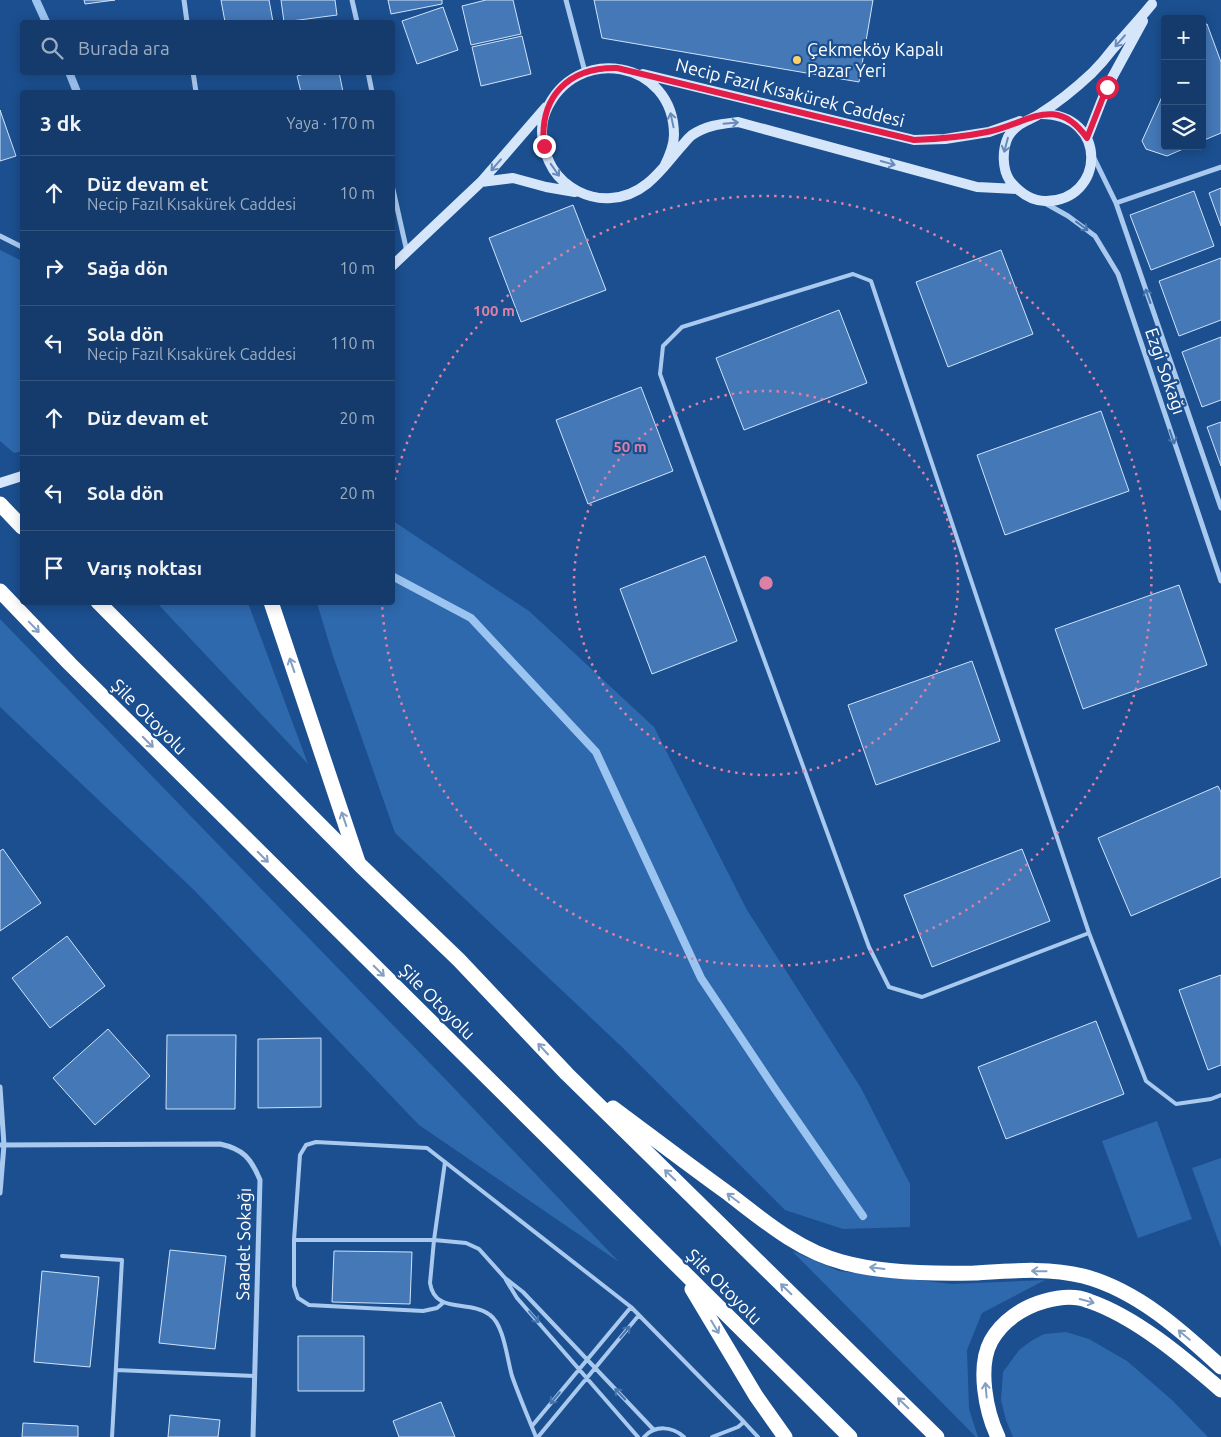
<!DOCTYPE html>
<html lang="tr">
<head>
<meta charset="utf-8">
<style>
	body { margin:0; font-family:Ubuntu,sans-serif; background:#1d4271; color:#f1f3f6 }
	.controls { position:absolute; right:15px; top:15px; display:grid; overflow:hidden; border-radius:5px; box-shadow:0 2px 12px #0003 }
	.controls button { width:45px; height:45px; display:grid; place-items:center; padding:0; border:0; border-bottom:1px solid #33557e; background:#143b6b; color:#f1f3f6; font:25px sans-serif }
	.stop { position:absolute; width:15px; height:15px; margin:-11px; border:4px solid #e11d48; border-radius:50%; background:#fff }
	.stop.end { background:#e11d48; border-color:#fff; box-shadow:0 1px 5px #0008 }
	.list { margin:0; padding:0; list-style:none }
	h2 { display:flex; justify-content:space-between; align-items:center; height:65px; margin:0; padding:0 20px; font-size:21px }
	h2 small { font-size:16px; font-weight:400; color:#9dadc1 }
	.list li { display:grid; grid-template-columns:32px 1fr auto; gap:15px; align-items:center; box-sizing:border-box; height:75px; padding:0 20px; border-top:1px solid #33557e }
	.list b { display:block; font-size:19px; white-space:nowrap }
	.list p { margin:0; font-size:16px; white-space:nowrap; color:#9dadc1 }
	.list em { font-size:16px; font-style:normal; color:#9dadc1 }
	.icon { flex:none; width:28px; height:28px; fill:none; stroke:currentColor; stroke-width:2; stroke-linecap:round; stroke-linejoin:round }
	.map { position:relative; flex:none; width:1221px; height:1437px; overflow:hidden }
	.search { position:absolute; background:#143b6b; box-shadow:0 2px 12px #0003; left:20px; top:20px; width:375px; height:55px; display:flex; align-items:center; gap:12px; box-sizing:border-box; padding:0 18px; border-radius:5px; color:#9dadc1; font-size:19px }
	.panel { position:absolute; background:#143b6b; box-shadow:0 2px 12px #0003; left:20px; top:90px; width:375px; height:515px; border-radius:5px }
	.map>svg:first-child { display:block }
	.green { fill:#2e69ad }
	.lines { fill:none; stroke-linecap:round; stroke-linejoin:round }
	.stream { stroke:#9cc4f0; stroke-width:8 }
	.building { fill:#4478b7; stroke:#cfe3fa }
	.lane { stroke:#a9c9ee; stroke-width:4 }
	.street { stroke:#a9c9ee; stroke-width:5 }
	.secondary { stroke:#d6e6fa; stroke-width:10 }
	.highway { stroke:#fff; stroke-width:15 }
	.oneway { stroke:#668bba }
	.oneway2 { stroke:#4674ac }
	.oneway3 { stroke:#829ec1 }
	.route { stroke:#e11d48; stroke-width:6 }
	.ring { fill:none; stroke:#dd80a5; stroke-width:2.5; stroke-dasharray:2.5 5 }
	.poi-dot { fill:#ffd166; stroke:#1b4f8f; stroke-width:2 }
	.labels { text-anchor:middle; stroke-width:4.5; stroke-linejoin:round; paint-order:stroke }
	.poi-label { font-size:18px; fill:#fff; stroke:#1b4f8f; text-anchor:start }
	.street-label { font-size:18px; fill:#fff; stroke:#1b4f8f }
	.centre { fill:#dd80a5; stroke:#1b4f8f; stroke-width:2.5 }
	.ring-label { font-size:15px; text-anchor:middle; font-weight:bold; fill:#dd80a5; stroke:#1b4f8f; stroke-width:4.5; stroke-linejoin:round; paint-order:stroke }
</style>
</head>
<body>
<div class="map">
<svg width="1221" height="1437" viewBox="0 0 1221 1437">
	<rect width="100%" height="100%" fill="#1b4f8f"/>
	<path class="green" d="M 0,250 L 22,261 L 22,451 L 14,453 L 0,441 Z
		M 393,521 L 529,611 L 654,727 L 747,910 L 861,1088 L 910,1184 L 910,1227 L 843,1229 L 785,1210 L 623,1048 L 395,833 L 333,656 L 317,603 L 392,602 Z
		M 157,603 L 248,603 L 308,764 Z
		M 0,619 L 452,1086 L 619,1262 L 419,1125 L 194,890 L 0,707 Z
		M 1157,1121 L 1192,1219 L 1138,1238 L 1102,1141 Z
		M 1221,1158 L 1221,1248 L 1192,1168 Z
		M 792,1251 L 839,1271 L 952,1284 L 1045,1280 L 982,1313 L 967,1350 L 969,1409 L 978,1437 L 976,1437 Z
		M 1066,1332 L 1089,1339 L 1127,1361 L 1172,1400 L 1208,1437 L 1013,1437 L 1006,1420 L 1001,1400 L 1003,1372 L 1019,1350 L 1031,1341 L 1044,1334 Z"/>
	<g class="lines">
		<path class="stream" d="M 36,0 L 46,22
			M 69,72 L 77,92
			M 392,576 L 471,618 L 596,752 L 701,978 L 775,1089 L 863,1216"/>
	</g>
	<path class="building" d="M 84,0 L 115,0 L 85,4 Z
		M 221,0 L 269,0 L 273,22 L 225,22 Z
		M 281,0 L 335,0 L 337,15 L 284,22 Z
		M 388,0 L 442,0 L 442,4 L 391,14 Z
		M 486,0 L 513,0 L 521,34 L 471,45 L 462,6 Z
		M 594,0 L 873,0 L 859,82 L 602,38 Z
		M 443,7 L 458,50 L 417,64 L 402,21 Z
		M 1207,24 L 1221,62 L 1221,133 L 1202,141 L 1202,25 Z
		M 522,36 L 531,74 L 481,86 L 472,47 Z
		M 310,72 L 339,72 L 343,92 L 301,92 L 297,76 Z
		M 1165,90 L 1165,146 L 1190,146 L 1167,156 L 1146,149 L 1142,141 Z
		M 0,110 L 16,156 L 0,161 Z
		M 1221,188 L 1221,226 L 1209,193 Z
		M 1194,191 L 1214,246 L 1151,270 L 1130,215 Z
		M 573,205 L 606,290 L 521,322 L 489,238 Z
		M 1001,250 L 1033,334 L 948,367 L 916,282 Z
		M 1221,258 L 1221,320 L 1179,336 L 1159,281 Z
		M 839,310 L 867,383 L 744,430 L 716,358 Z
		M 1221,337 L 1221,400 L 1202,407 L 1182,352 Z
		M 641,387 L 673,471 L 588,504 L 556,420 Z
		M 1101,411 L 1129,491 L 1005,535 L 977,455 Z
		M 1221,422 L 1221,466 L 1207,427 Z
		M 705,556 L 737,641 L 652,674 L 620,589 Z
		M 1179,585 L 1207,665 L 1083,709 L 1055,629 Z
		M 972,661 L 1000,741 L 876,785 L 848,705 Z
		M 1218,786 L 1221,792 L 1221,877 L 1131,916 L 1098,838 Z
		M 3,849 L 41,903 L 0,931 L 0,851 Z
		M 1022,849 L 1050,921 L 932,967 L 904,895 Z
		M 67,936 L 105,986 L 50,1028 L 12,978 Z
		M 1221,975 L 1221,1065 L 1208,1070 L 1179,990 Z
		M 1096,1021 L 1124,1094 L 1006,1139 L 978,1067 Z
		M 108,1029 L 150,1076 L 95,1125 L 53,1078 Z
		M 167,1035 L 236,1035 L 235,1109 L 166,1109 Z
		M 321,1038 L 321,1107 L 258,1108 L 258,1039 Z
		M 170,1250 L 226,1256 L 215,1349 L 159,1343 Z
		M 334,1251 L 412,1252 L 410,1304 L 332,1302 Z
		M 42,1271 L 99,1277 L 90,1367 L 34,1362 Z
		M 298,1336 L 364,1336 L 364,1391 L 298,1391 Z
		M 441,1402 L 455,1437 L 399,1437 L 393,1421 Z
		M 170,1415 L 220,1420 L 218,1437 L 168,1437 Z
		M 23,1423 L 78,1426 L 78,1437 L 22,1437 Z"/>
	<g class="lines">
		<path class="lane" d="M 1089,933 L 922,997 L 889,987 L 869,947 L 660,374 L 663,346 L 682,327 L 853,274 L 871,281 L 1089,933 L 1146,1081 L 1176,1104 L 1211,1099 L 1221,1095
			M 445,1162 L 434,1240 L 430,1283 C 435,1315 469,1299 490,1315 C 504,1325 507,1359 512,1376 C 519,1396 528,1417 536,1437
			M 294,1240 L 434,1240 L 466,1243 L 479,1249 L 505,1278 L 523,1292 L 654,1430
			M 62,1256 L 122,1260 L 112,1437
			M 506,1280 L 517,1298 L 638,1437
			M 443,1303 L 437,1308 L 423,1311 L 309,1305 L 298,1298 L 294,1286 L 294,1240 L 300,1155 L 306,1145 L 316,1142 L 427,1148 L 631,1307 L 744,1422 L 738,1427 L 712,1437
			M 116,1370 L 254,1376
			M 744,1422 L 758,1437
			M 532,1426 L 631,1307
			M 538,1437 L 639,1315
			M 644,1437 C 655,1425 672,1426 684,1437"/>
		<path class="street" d="M 184,0 L 187,22
			M 352,0 L 357,22
			M 566,0 L 585,72
			M 193,72 L 196,92
			M 368,72 L 372,92
			M 1093,156 L 1116,203 L 1221,508
			M 392,185 L 407,252
			M 1043,202 L 1068,216 L 1095,236 L 1118,274 L 1221,581
			M 1116,203 L 1221,167
			M 0,236 L 22,247
			M 0,1087 L 4,1145 L 0,1193
			M 0,1145 L 220,1144 C 243,1149 251,1158 260,1180 L 253,1437"/>
		<path class="secondary" d="M 643,74 L 914,140 L 945,139 L 989,132 L 1020,121
			M 1040,114 C 1110,113 1105,202 1045,201 C 1030,201 1019,192 1010,181 C 1002,169 1002,150 1008,137 C 1018,121 1028,122 1041,113 C 1059,102 1077,87 1092,73 C 1099,66 1106,58 1112,50 C 1125,35 1139,20 1152,4
			M 1087,138 L 1107,87 L 1143,21
			M 664,167 C 669,157 674,146 674,135 C 674,60 575,43 546,111 C 538,130 543,152 553,169 C 565,188 589,200 611,198 C 643,196 660,172 679,149 C 683,145 687,139 692,135 C 707,125 721,124 738,122 L 977,187 L 1017,189
			M 481,182 L 513,178 L 546,187 L 575,192
			M 392,266 L 481,182 L 546,107
			M 0,483 L 22,476"/>
		<path class="highway" d="M 0,504 L 22,527
			M 0,591 L 70,664 L 850,1437
			M 98,602 L 360,865 L 459,960 L 567,1074 L 937,1437
			M 271,602 L 358,862
			M 613,1108 C 652,1137 690,1166 729,1194 C 763,1220 799,1251 842,1262 C 881,1273 933,1274 974,1273 C 1009,1271 1048,1267 1083,1276 C 1137,1290 1182,1331 1221,1367
			M 692,1289 L 756,1396 L 785,1437
			M 998,1437 C 986,1412 977,1367 991,1341 C 1002,1321 1023,1307 1045,1301 C 1059,1297 1075,1295 1089,1301 C 1136,1317 1184,1358 1221,1390"/>
	</g>
	<defs><path id="oneway-shaft" d="M-6 0H5M1.5-3L5.5 0L1.5 3" fill="none" stroke-width="1.6" stroke-linecap="round" stroke-linejoin="round" transform="scale(1.25)"/></defs>
	<g class="oneway">
		<use href="#oneway-shaft" transform="translate(1120 41) rotate(131)"/>
		<use href="#oneway-shaft" transform="translate(672 120) rotate(-102)"/>
		<use href="#oneway-shaft" transform="translate(731 123) rotate(-5)"/>
		<use href="#oneway-shaft" transform="translate(1006 145) rotate(105)"/>
		<use href="#oneway-shaft" transform="translate(888 163) rotate(15)"/>
		<use href="#oneway-shaft" transform="translate(496 165) rotate(131)"/>
		<use href="#oneway-shaft" transform="translate(555 170) rotate(55)"/>
	</g>
	<g class="oneway2">
		<use href="#oneway-shaft" transform="translate(1082 226) rotate(37)"/>
		<use href="#oneway-shaft" transform="translate(1148 296) rotate(-109)"/>
		<use href="#oneway-shaft" transform="translate(1172 437) rotate(71)"/>
		<use href="#oneway-shaft" transform="translate(534 1317) rotate(49)"/>
		<use href="#oneway-shaft" transform="translate(625 1332) rotate(-50)"/>
		<use href="#oneway-shaft" transform="translate(620 1394) rotate(-133)"/>
		<use href="#oneway-shaft" transform="translate(555 1398) rotate(130)"/>
	</g>
	<g class="oneway3">
		<use href="#oneway-shaft" transform="translate(34 627) rotate(46)"/>
		<use href="#oneway-shaft" transform="translate(292 665) rotate(-109)"/>
		<use href="#oneway-shaft" transform="translate(148 742) rotate(45)"/>
		<use href="#oneway-shaft" transform="translate(344 819) rotate(-109)"/>
		<use href="#oneway-shaft" transform="translate(263 857) rotate(45)"/>
		<use href="#oneway-shaft" transform="translate(379 971) rotate(45)"/>
		<use href="#oneway-shaft" transform="translate(543 1049) rotate(-133)"/>
		<use href="#oneway-shaft" transform="translate(670 1175) rotate(-136)"/>
		<use href="#oneway-shaft" transform="translate(733 1198) rotate(-143)"/>
		<use href="#oneway-shaft" transform="translate(877 1268) rotate(-173)"/>
		<use href="#oneway-shaft" transform="translate(1039 1271) rotate(-179)"/>
		<use href="#oneway-shaft" transform="translate(786 1289) rotate(-136)"/>
		<use href="#oneway-shaft" transform="translate(1087 1301) rotate(15)"/>
		<use href="#oneway-shaft" transform="translate(715 1327) rotate(59)"/>
		<use href="#oneway-shaft" transform="translate(1184 1335) rotate(-140)"/>
		<use href="#oneway-shaft" transform="translate(986 1390) rotate(-95)"/>
		<use href="#oneway-shaft" transform="translate(903 1403) rotate(-136)"/>
	</g>
	<g class="lines">
		<path class="route" d="M 544,146 C 539,97 568,67 617,68 L 914,140 C 939,139 963,137 987,132 C 1028,124 1055,93 1087,138 L 1107,87"/>
	</g>
	<g class="ring">
		<circle cx="766" cy="583" r="192"/>
		<path d="M393 487A385 385 0 1 1 382 603"/>
	</g>
	<circle class="poi-dot" cx="797" cy="60" r="5"/>
	<g class="labels">
		<g class="poi-label">
			<text x="807" y="56">Çekmeköy Kapalı<tspan x="807" dy="21">Pazar Yeri</tspan></text>
		</g>
		<g class="street-label">
			<text transform="translate(790 93) rotate(14)" y="6">Necip Fazıl Kısakürek Caddesi</text>
			<text transform="translate(1165 371) rotate(71)" y="6">Ezgi Sokağı</text>
			<text transform="translate(149 717) rotate(45)" y="6">Şile Otoyolu</text>
			<text transform="translate(437 1002) rotate(45)" y="6">Şile Otoyolu</text>
			<text transform="translate(244 1244) rotate(-89)" y="6">Saadet Sokağı</text>
			<text transform="translate(724 1287) rotate(45)" y="6">Şile Otoyolu</text>
		</g>
	</g>
	<circle cx="766" cy="583" r="8" class="centre"/>
	<g class="ring-label">
		<text x="494" y="316">100 m</text>
		<text x="630" y="452">50 m</text>
	</g>
</svg>
<div class="controls">
<button>+</button>
<button>−</button>
<button><svg class="icon" aria-label="layers" viewBox="0 0 24 24"><path d="M12 4l9 5-9 5-9-5zM3 14l9 5 9-5"/></svg></button>
</div>
<div class="stop" style="left:1107px;top:87px"></div>
<div class="stop end" style="left:544px;top:146px"></div>
<div class="search"><svg class="icon" aria-label="search" viewBox="0 0 24 24"><circle cx="10" cy="10" r="6"/><path d="M15 15l6 6"/></svg>Burada ara</div>
<section class="panel">
<h2>3 dk<small>Yaya · 170 m</small></h2>
<ul class="list">
<li><svg class="icon" aria-label="ahead" viewBox="0 0 24 24"><path d="M12 20V5M6 11l6-6 6 6"/></svg><div><b>Düz devam et</b><p>Necip Fazıl Kısakürek Caddesi</p></div><em>10 m</em></li>
<li><svg class="icon" aria-label="right" viewBox="0 0 24 24"><path d="M7 20v-9h11M14 6l5 5-5 5"/></svg><div><b>Sağa dön</b></div><em>10 m</em></li>
<li><svg class="icon" aria-label="left" viewBox="0 0 24 24"><path d="M17 20v-9H6M10 6l-5 5 5 5"/></svg><div><b>Sola dön</b><p>Necip Fazıl Kısakürek Caddesi</p></div><em>110 m</em></li>
<li><svg class="icon" aria-label="ahead" viewBox="0 0 24 24"><path d="M12 20V5M6 11l6-6 6 6"/></svg><div><b>Düz devam et</b></div><em>20 m</em></li>
<li><svg class="icon" aria-label="left" viewBox="0 0 24 24"><path d="M17 20v-9H6M10 6l-5 5 5 5"/></svg><div><b>Sola dön</b></div><em>20 m</em></li>
<li><svg class="icon" aria-label="arrive" viewBox="0 0 24 24"><path d="M6 21V4h12l-3 4 3 4H6"/></svg><div><b>Varış noktası</b></div></li>
</ul>
</section>
</div>
</body>
</html>
